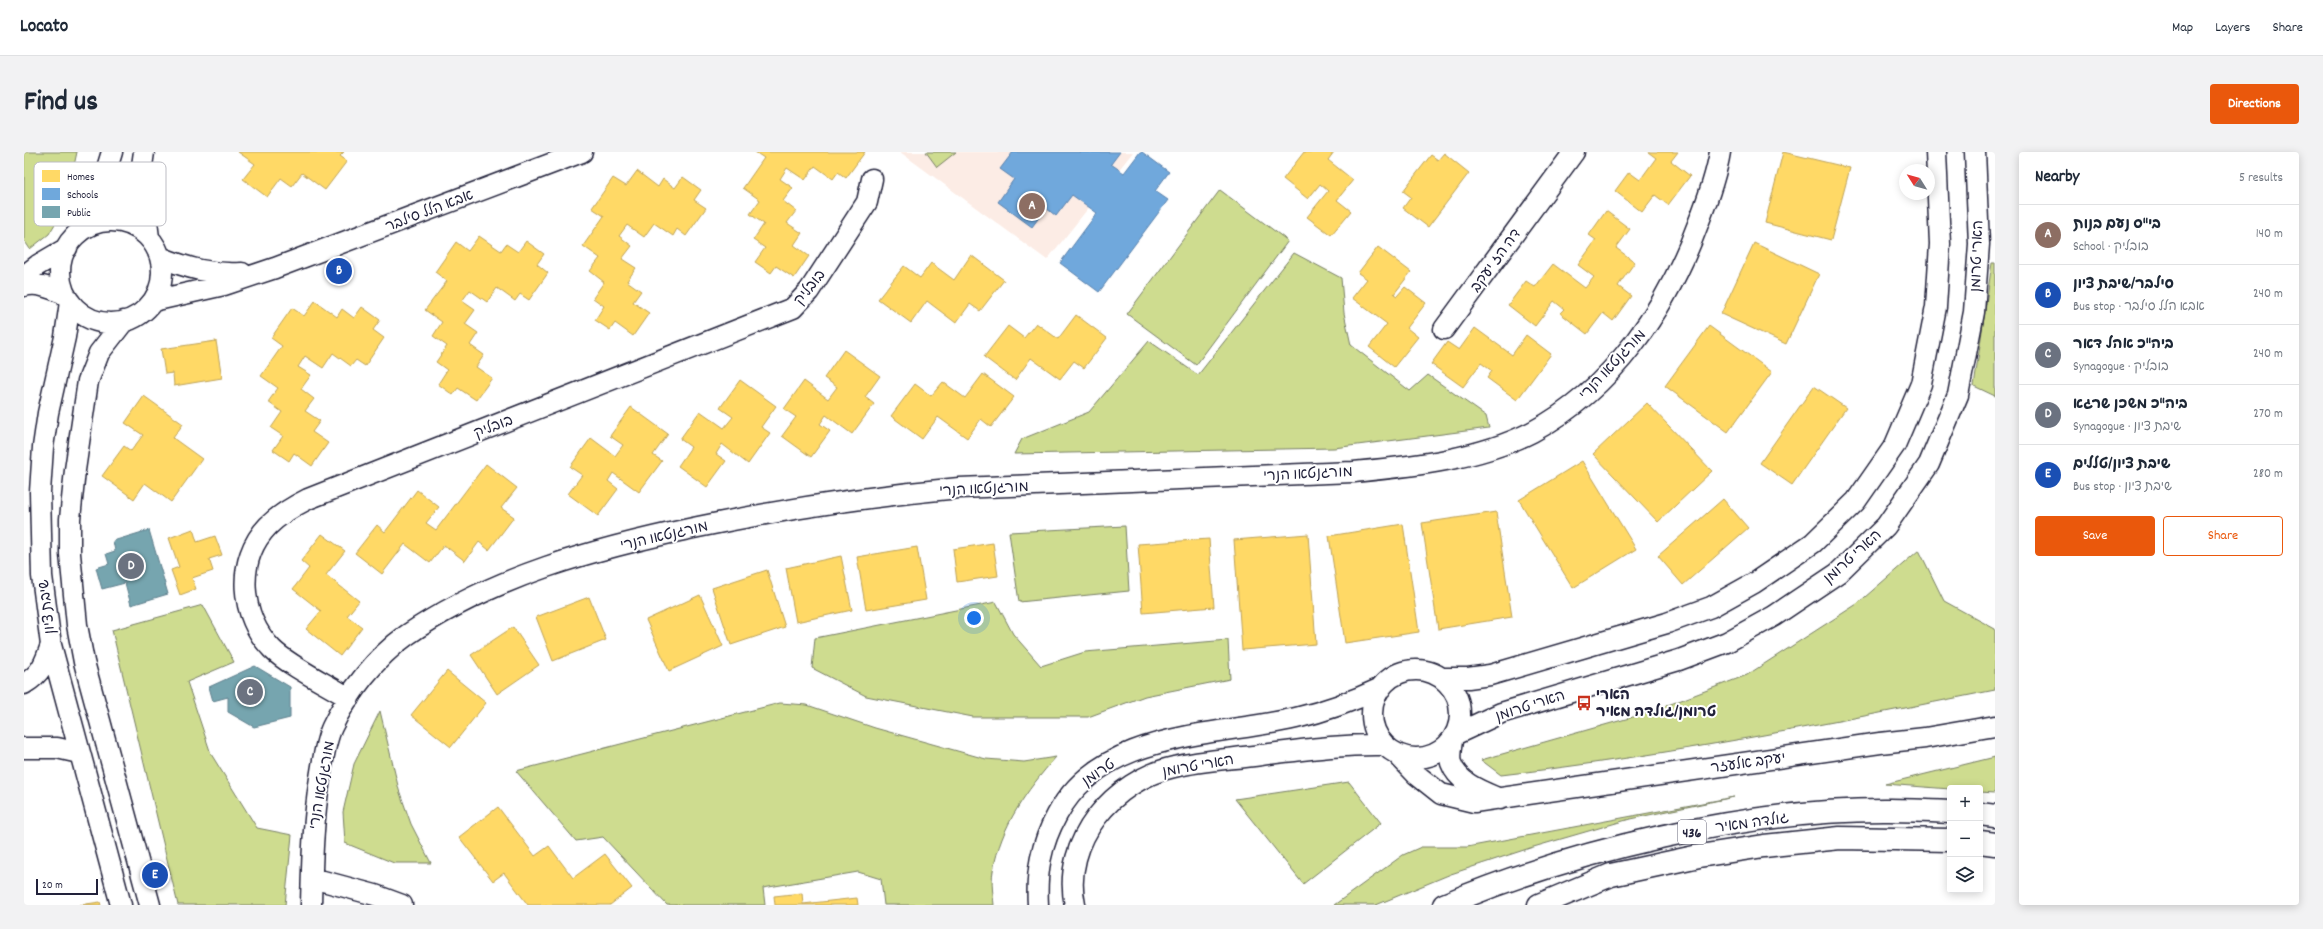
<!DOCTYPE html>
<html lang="en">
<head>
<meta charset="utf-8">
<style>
	body { margin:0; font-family:Dekko,"Playpen Sans Hebrew",sans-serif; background:#f2f2f3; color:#1f2937 }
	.controls { position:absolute; right:12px; bottom:12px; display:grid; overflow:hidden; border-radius:4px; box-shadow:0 2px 10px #0003 }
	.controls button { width:36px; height:36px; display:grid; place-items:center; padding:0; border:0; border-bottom:1px solid #e0e1e3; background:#fff; color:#1f2937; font:20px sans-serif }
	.compass { position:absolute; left:1875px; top:12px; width:36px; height:36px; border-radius:50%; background:#fff; box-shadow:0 2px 10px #0003; rotate:307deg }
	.scale { position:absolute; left:12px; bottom:10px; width:62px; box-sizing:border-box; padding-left:4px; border:2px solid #22223b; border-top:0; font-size:11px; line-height:14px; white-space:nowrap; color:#22223b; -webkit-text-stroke:3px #fff; paint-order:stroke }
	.you { position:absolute; left:950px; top:466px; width:14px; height:14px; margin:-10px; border:3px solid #fff; border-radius:50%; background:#1a73e8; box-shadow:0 0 0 6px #1a73e833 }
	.badge { display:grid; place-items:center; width:26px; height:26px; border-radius:50%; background:#ea580c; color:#fff; font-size:13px; font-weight:700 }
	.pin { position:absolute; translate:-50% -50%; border:2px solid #fff; box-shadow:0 1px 4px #0006 }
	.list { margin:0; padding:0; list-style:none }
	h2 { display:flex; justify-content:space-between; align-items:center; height:52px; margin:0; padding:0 16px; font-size:17px }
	h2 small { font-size:13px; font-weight:400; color:#747a83 }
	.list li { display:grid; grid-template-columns:26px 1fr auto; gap:12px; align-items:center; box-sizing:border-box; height:60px; padding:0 16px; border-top:1px solid #e0e1e3 }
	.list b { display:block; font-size:15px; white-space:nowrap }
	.list p { margin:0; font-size:13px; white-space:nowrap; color:#747a83 }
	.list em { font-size:13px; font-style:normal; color:#747a83 }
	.actions { display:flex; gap:8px; padding:12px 16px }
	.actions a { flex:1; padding:9px 0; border:1px solid #ea580c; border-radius:4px; text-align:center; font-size:14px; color:#ea580c }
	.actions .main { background:#ea580c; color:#fff }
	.icon { flex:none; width:22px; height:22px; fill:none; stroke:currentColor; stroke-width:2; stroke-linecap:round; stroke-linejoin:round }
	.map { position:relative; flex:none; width:1971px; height:753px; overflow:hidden; border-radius:4px }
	header { display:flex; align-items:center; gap:24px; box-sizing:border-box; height:56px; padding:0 20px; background:#fff; border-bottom:1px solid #e0e1e3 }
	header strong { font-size:19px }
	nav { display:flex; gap:22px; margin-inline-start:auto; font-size:14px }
	.intro { display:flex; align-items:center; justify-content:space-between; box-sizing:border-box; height:96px; padding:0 24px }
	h1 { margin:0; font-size:28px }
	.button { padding:10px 18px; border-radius:4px; background:#ea580c; color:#fff; font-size:14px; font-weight:700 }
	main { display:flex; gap:24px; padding:0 24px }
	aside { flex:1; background:#fff; border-radius:4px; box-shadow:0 2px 10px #0003 }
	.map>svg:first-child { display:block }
	.built { fill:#fcece5 }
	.green { fill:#cedc8f; stroke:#787f65 }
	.homes { fill:#ffd966; stroke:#bda259 }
	.schools { fill:#6fa8dc; stroke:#5880ac }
	.public { fill:#76a5af; stroke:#5d7e8c }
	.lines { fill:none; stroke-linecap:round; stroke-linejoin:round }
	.minor-casing { stroke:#22223b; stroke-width:23 }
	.major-casing { stroke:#22223b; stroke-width:25 }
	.minor { stroke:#fff; stroke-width:20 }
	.major { stroke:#fff; stroke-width:22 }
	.labels { text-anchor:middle; stroke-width:4; stroke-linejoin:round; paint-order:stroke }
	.shield { fill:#fff; stroke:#646476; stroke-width:1 }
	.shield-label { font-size:14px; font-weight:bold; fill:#22223b }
	.street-label { font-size:15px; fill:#22223b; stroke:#fff }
	.poi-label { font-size:15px; font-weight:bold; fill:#22223b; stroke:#fff; text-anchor:start }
	.key { fill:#fff; stroke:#bdbdc4; stroke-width:1 }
	.key-label { font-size:11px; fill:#22223b }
</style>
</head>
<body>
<header>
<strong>Locato</strong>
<nav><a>Map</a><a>Layers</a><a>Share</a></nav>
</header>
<div class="intro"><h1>Find us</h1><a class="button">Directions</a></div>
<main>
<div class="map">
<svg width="1971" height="753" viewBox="0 0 1971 753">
	<rect width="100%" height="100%" fill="#fff"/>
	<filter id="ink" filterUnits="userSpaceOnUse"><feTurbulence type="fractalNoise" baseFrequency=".025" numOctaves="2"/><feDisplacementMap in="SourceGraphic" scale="8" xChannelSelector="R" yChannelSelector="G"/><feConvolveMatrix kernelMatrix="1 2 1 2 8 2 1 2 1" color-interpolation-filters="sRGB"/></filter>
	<g filter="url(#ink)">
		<path class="built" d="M 876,0 L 1109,0 L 1023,108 Z"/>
		<path class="green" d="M 0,0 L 53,0 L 41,55 L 25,82 L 6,97 L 0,88 Z
			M 902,0 L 932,0 L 913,15 Z
			M 1196,38 L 1264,89 L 1172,213 L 1103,162 Z
			M 1270,101 L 1317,126 L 1320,161 L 1327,193 L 1386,239 L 1404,223 L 1462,264 L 1465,276 L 1310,296 L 990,302 L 998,287 L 1065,260 L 1125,189 L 1174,223 Z
			M 1968,111 L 1971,111 L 1971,244 L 1950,234 Z
			M 1101,374 L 1105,439 L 995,450 L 985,380 Z
			M 1895,398 L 1920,449 L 1971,477 L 1971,538 C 1807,571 1643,604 1477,623 L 1457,608 L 1623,561 L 1723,523 L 1833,452 Z
			M 972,450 L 989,482 L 1017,514 L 1061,500 L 1204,488 L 1206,527 L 1121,544 L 1064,565 L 949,565 L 842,544 L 788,516 L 791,486 Z
			M 179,453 L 210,510 L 163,530 L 187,602 L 233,676 L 268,683 L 261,753 L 154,753 L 88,478 Z
			M 756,551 L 783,553 L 851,576 L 962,607 L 1000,610 L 1032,605 C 1002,639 977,674 969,719 C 967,730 969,742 970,753 L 860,753 L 857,727 L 834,720 L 739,736 L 741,753 L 643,753 L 579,685 L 552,689 L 492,619 Z
			M 356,559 L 375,638 L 387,672 L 407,711 L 370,711 L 321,691 L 319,660 L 330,612 Z
			M 1971,605 L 1971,641 L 1956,640 L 1956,636 L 1926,637 L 1861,632 Z
			M 1325,630 L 1357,671 L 1279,732 L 1211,647 Z
			M 1710,645 L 1606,667 L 1506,696 L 1427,722 L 1352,753 L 1310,753 L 1379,703 L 1397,695 L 1443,695 Z"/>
		<path class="homes" d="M 214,0 L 320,0 L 316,4 L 323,9 L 301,38 L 278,21 L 268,34 L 257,26 L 243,45 L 219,27 L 231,12 Z
			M 731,0 L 841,0 L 822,26 L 814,20 L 809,27 L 791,14 L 781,28 L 763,16 L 756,27 L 769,36 L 759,49 L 772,59 L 763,71 L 778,81 L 770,93 L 785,104 L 770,126 L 752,114 L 747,121 L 731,110 L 741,96 L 729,88 L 740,72 L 726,62 L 736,48 L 719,36 L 740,6 Z
			M 1280,0 L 1310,0 L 1304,8 L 1329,28 L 1313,48 L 1327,59 L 1307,83 L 1283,65 L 1304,39 L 1296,32 L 1284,47 L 1259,27 Z
			M 1624,0 L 1654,0 L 1647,9 L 1666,24 L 1644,53 L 1631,43 L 1618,60 L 1591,39 L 1605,20 L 1616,28 L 1632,6 Z
			M 1759,0 L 1826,16 L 1807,88 L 1741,71 Z
			M 1420,1 L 1445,21 L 1404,75 L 1379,56 L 1387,45 L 1379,39 L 1407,3 L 1414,8 Z
			M 613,19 L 634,35 L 639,27 L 651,36 L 659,25 L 677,38 L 670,48 L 682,56 L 662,84 L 653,77 L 649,84 L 630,71 L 620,85 L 603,73 L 595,84 L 608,94 L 598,107 L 612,116 L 603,129 L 617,139 L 609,150 L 625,161 L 609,184 L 591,171 L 586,178 L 571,168 L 580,154 L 569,146 L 580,130 L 566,119 L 576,106 L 559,94 L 580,64 L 568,56 L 589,26 L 602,34 Z
			M 1582,59 L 1606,77 L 1592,96 L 1611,110 L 1594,134 L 1607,144 L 1589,169 L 1579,161 L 1563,182 L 1536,161 L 1540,157 L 1530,149 L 1511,174 L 1484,153 L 1502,129 L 1511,135 L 1529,112 L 1561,136 L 1570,125 L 1554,113 L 1572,88 L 1565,83 Z
			M 455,84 L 477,99 L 482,92 L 494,100 L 502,89 L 520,102 L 513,112 L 524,121 L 505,148 L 496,142 L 491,149 L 473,136 L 463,150 L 446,138 L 438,149 L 451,158 L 441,172 L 454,181 L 446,193 L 460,203 L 452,215 L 468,226 L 452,248 L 434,236 L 429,243 L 414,232 L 423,218 L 412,210 L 423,194 L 409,184 L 418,170 L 401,158 L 423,129 L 411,120 L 432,90 L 444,99 Z
			M 1730,91 L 1795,122 L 1762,192 L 1697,162 Z
			M 1354,95 L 1387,120 L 1370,142 L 1373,144 L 1381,135 L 1402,151 L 1383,176 L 1394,185 L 1370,215 L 1345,195 L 1363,172 L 1328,146 L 1343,127 L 1334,121 Z
			M 947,103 L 980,128 L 956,159 L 946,152 L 932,171 L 903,149 L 887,171 L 854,147 L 880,114 L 896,126 L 907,111 L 930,128 Z
			M 291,149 L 313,165 L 318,157 L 330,166 L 338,155 L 356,168 L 349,178 L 360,186 L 341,214 L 332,208 L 327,214 L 309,201 L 299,216 L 281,204 L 274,215 L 287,223 L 277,237 L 290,247 L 281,259 L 296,269 L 288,280 L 304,291 L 288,314 L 270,301 L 265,309 L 249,298 L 259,284 L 247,276 L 258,260 L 244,250 L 254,236 L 237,224 L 258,194 L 247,186 L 268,156 L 280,164 Z
			M 1052,163 L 1083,186 L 1060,216 L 1050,209 L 1036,227 L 1007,206 L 991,228 L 960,205 L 984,174 L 1000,186 L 1012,171 L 1034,187 Z
			M 1685,174 L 1748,220 L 1704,280 L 1641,234 Z
			M 1451,176 L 1488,203 L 1502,183 L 1527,202 L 1493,248 L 1463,226 L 1468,219 L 1457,211 L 1439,235 L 1407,212 L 1423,190 L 1435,198 Z
			M 192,189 L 198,226 L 150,234 L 149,221 L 141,222 L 137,197 Z
			M 820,198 L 856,224 L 841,245 L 850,252 L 828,282 L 802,263 L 796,272 L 806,279 L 787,305 L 758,284 L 772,265 L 760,257 L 780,229 L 804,247 L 813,235 L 800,226 Z
			M 959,222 L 990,245 L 967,275 L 957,267 L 943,286 L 914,265 L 898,287 L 867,264 L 891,232 L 907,244 L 919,230 L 941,246 Z
			M 716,228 L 752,254 L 737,275 L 746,281 L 724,312 L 698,292 L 692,302 L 702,309 L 683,335 L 654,314 L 667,295 L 656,287 L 676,259 L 700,276 L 709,265 L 696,256 Z
			M 1790,234 L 1822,256 L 1768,333 L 1736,311 Z
			M 120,244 L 159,272 L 149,286 L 178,307 L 147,350 L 121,331 L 110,347 L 78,324 L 100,294 L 107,299 L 119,283 L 101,271 Z
			M 1623,251 L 1688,319 L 1634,370 L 1569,302 Z
			M 607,255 L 644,282 L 629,303 L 638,309 L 615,340 L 589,321 L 584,329 L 594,337 L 574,364 L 544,342 L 558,323 L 546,315 L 567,286 L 591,304 L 599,293 L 586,284 Z
			M 1558,309 L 1612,397 L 1549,436 L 1495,348 Z
			M 462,312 L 493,336 L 477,356 L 490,365 L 465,398 L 455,390 L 441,409 L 420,393 L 406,411 L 381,392 L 358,422 L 331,401 L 353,373 L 361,380 L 393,338 L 415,355 L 402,371 L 412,378 Z
			M 1699,347 L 1724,376 L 1659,433 L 1634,404 Z
			M 1472,360 L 1488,465 L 1414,477 L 1398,371 Z
			M 1379,372 L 1395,480 L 1321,491 L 1305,384 Z
			M 169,377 L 173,390 L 191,384 L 198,403 L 185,407 L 189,419 L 168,426 L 172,437 L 156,443 L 147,418 L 155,415 L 145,386 Z
			M 298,382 L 321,399 L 302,423 L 335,449 L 323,464 L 338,475 L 316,504 L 282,477 L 297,459 L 269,437 L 285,416 L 277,409 Z
			M 1284,382 L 1292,492 L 1218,498 L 1210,388 Z
			M 1185,387 L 1190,455 L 1119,461 L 1114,392 Z
			M 969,391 L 974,424 L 933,430 L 929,397 Z
			M 893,395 L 902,448 L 842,458 L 833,405 Z
			M 817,404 L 828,458 L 772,470 L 762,416 Z
			M 743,418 L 761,475 L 707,493 L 688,436 Z
			M 676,443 L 699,494 L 645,519 L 622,468 Z
			M 565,445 L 582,488 L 529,509 L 512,465 Z
			M 489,475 L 515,513 L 473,542 L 447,503 Z
			M 423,519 L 462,551 L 427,595 L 387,563 Z
			M 474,655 L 511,704 L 525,694 L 549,726 L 581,702 L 608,736 L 586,753 L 504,753 L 480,721 L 469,729 L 435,685 Z
			M 778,741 L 779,752 L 833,746 L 834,753 L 751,753 L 750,744 Z
			M 76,750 L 77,753 L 55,753 Z"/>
		<path class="schools" d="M 989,0 L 1096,0 L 1087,12 L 1100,21 L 1116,0 L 1118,0 L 1145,20 L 1131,39 L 1144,48 L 1075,140 L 1036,111 L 1073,61 L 1048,43 L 1032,64 L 1022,56 L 1008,75 L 974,50 L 990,27 L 976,17 Z"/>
		<path class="public" d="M 125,378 L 144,442 L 107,453 L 101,431 L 78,437 L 72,416 L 85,412 L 82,402 L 91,399 L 89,389 Z
			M 231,514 L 266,535 L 266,566 L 230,575 L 204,560 L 204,545 L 189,549 L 185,535 Z"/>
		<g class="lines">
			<g class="minor-casing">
				<path id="minor" d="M 120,0 L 117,21 L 125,86
					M36 120a51 51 0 1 1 102 0a51 51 0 1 1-102 0Z
					M 65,74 L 88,0
					M 136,105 C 163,116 188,123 218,121
					M 0,124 L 14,113 L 43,96
					M 0,134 C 15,130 27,137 41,142
					M 129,149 L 200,133 L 251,116 L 558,0
					M 46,150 L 41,185 L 24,261 L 19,295 L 16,340 L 18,424 L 27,493 L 97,753
					M 100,169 L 75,201 L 64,229 L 51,318 L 46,367 L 46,402 L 53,473 L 60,510 L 126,753
					M 1420,177 L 1550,0
					M1348 562a44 44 0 1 1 88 0a44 44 0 1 1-88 0Z
					M 1419,526 L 1444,526 L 1466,523 L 1643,471 L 1687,455 L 1730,431 L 1789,391 L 1832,349 L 1871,293 L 1897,232 L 1912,155 L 1916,92 L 1912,0
					M 0,532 C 17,522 21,511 27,493
					M 325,546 C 304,533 264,513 248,497 C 216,465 211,408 244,374 C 256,362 270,354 284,347 L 769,156 L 785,139 L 843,50 L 848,27
					M 1432,582 L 1477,561 L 1655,508 L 1703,490 L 1750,464 L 1814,421 L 1862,374 L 1905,312 L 1934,243 L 1950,160 L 1955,92 L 1951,0
					M 1428,589 C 1427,595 1425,604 1427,611 C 1434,631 1457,639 1476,647
					M 0,596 L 33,596 L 55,601
					M 1372,601 L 1393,623 L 1417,642 L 1450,650 L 1856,591 L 1901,586 L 1971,574
					M 288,726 L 351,743 L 378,753
					M 287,753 C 288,710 289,669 296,626 C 299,609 301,590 308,575 C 324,541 352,505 383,483 C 469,424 573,396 674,375 C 760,357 847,344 935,336 L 1329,320 C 1389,314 1453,308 1508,280 C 1589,237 1643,156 1674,72 C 1683,49 1692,25 1696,0
					M 1014,753 C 1012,720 1017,692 1033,663 C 1078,578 1191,585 1272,566 C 1302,559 1329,549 1357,536
					M 1051,753 C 1037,689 1090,628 1150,615 C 1178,608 1208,607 1237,603 C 1278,598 1318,592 1360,593"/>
			</g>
			<g class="major-casing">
				<path id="major" d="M 1956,662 L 1971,664
					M 1956,690 L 1971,692
					M 1420,753 C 1551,698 1723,657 1865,658 C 1886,658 1906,659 1926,660
					M 1515,753 L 1587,723 L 1675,704 L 1740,694 L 1816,686 L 1926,688"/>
			</g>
			<use href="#minor" class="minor"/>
			<use href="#major" class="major"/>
		</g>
	</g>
	<defs>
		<g id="bus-bare" transform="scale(1.2)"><path d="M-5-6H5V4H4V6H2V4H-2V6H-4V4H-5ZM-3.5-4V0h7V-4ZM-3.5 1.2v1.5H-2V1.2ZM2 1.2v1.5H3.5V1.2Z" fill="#c8321e" stroke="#fff" stroke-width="2.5" paint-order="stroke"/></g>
	</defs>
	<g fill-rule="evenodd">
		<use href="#bus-bare" x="1560" y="551"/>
	</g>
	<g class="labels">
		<rect class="shield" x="1654" y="668" width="28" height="24" rx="3"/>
		<g class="shield-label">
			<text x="1668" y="685">436</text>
		</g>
		<g class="street-label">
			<text transform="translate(405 58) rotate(-21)" y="5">אבא הלל סילבר</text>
			<text transform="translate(1952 104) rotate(-88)" y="5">הארי טרומן</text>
			<text transform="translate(1471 108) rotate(-54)" y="5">דה הז יעקב</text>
			<text transform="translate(785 135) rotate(-51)" y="5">בובליק</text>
			<text transform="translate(1588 212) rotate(-47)" y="5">מורגנטאו הנרי</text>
			<text transform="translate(469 274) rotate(-21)" y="5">בובליק</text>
			<text transform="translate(1284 321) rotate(-3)" y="5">מורגנטאו הנרי</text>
			<text transform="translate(960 336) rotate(-3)" y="5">מורגנטאו הנרי</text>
			<text transform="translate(640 383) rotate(-13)" y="5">מורגנטאו הנרי</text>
			<text transform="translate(1828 404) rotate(-42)" y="5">הארי טרומן</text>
			<text transform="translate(22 455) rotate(-97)" y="5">שיבת ציון</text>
			<text transform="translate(1506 553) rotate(-18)" y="5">הארי טרומן</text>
			<text transform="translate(1724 610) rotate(-8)" y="5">יעקב אלעזר</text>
			<text transform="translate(1174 613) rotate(-10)" y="5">הארי טרומן</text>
			<text transform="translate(1074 620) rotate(-34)" y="5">טרומן</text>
			<text transform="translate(297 633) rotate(-80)" y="5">מורגנטאו הנרי</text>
			<text transform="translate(1728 670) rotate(-8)" y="5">גולדה מאיר</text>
		</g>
		<g class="poi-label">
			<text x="1572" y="547">הארי<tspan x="1572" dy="17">טרומן/גולדה מאיר</tspan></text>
		</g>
	</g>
	<rect x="10" y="10" width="132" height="64" rx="6" class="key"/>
	<rect x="18" y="18" width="18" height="12" fill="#ffd966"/>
	<rect x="18" y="36" width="18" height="12" fill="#6fa8dc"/>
	<rect x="18" y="54" width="18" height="12" fill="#76a5af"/>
	<g class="key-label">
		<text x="43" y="28">Homes</text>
		<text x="43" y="46">Schools</text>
		<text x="43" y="64">Public</text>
	</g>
</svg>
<div class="controls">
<button>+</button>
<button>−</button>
<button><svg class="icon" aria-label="layers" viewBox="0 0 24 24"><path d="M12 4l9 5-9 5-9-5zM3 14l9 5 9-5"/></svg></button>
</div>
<svg class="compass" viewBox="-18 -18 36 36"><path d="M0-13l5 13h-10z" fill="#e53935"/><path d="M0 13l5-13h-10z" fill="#747a83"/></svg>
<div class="scale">20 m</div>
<div class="you"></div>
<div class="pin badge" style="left:1008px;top:54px;background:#8d6e63">A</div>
<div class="pin badge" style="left:315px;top:119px;background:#1a4fb4">B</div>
<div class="pin badge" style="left:226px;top:540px;background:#6b7280">C</div>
<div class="pin badge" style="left:107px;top:414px;background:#6b7280">D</div>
<div class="pin badge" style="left:131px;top:723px;background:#1a4fb4">E</div>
</div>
<aside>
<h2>Nearby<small>5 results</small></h2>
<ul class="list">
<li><span class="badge" style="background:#8d6e63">A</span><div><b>בי&quot;ס נעם בנות</b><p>School · בובליק</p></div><em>140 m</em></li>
<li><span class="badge" style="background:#1a4fb4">B</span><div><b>סילבר/שיבת ציון</b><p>Bus stop · אבא הלל סילבר</p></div><em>240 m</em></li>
<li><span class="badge" style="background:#6b7280">C</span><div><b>ביה&quot;כ אהל דאר</b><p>Synagogue · בובליק</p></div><em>240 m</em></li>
<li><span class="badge" style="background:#6b7280">D</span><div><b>ביה&quot;כ משכן שרגא</b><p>Synagogue · שיבת ציון</p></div><em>270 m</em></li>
<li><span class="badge" style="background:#1a4fb4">E</span><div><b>שיבת ציון/טללים</b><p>Bus stop · שיבת ציון</p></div><em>280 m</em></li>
</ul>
<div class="actions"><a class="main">Save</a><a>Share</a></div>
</aside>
</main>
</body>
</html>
